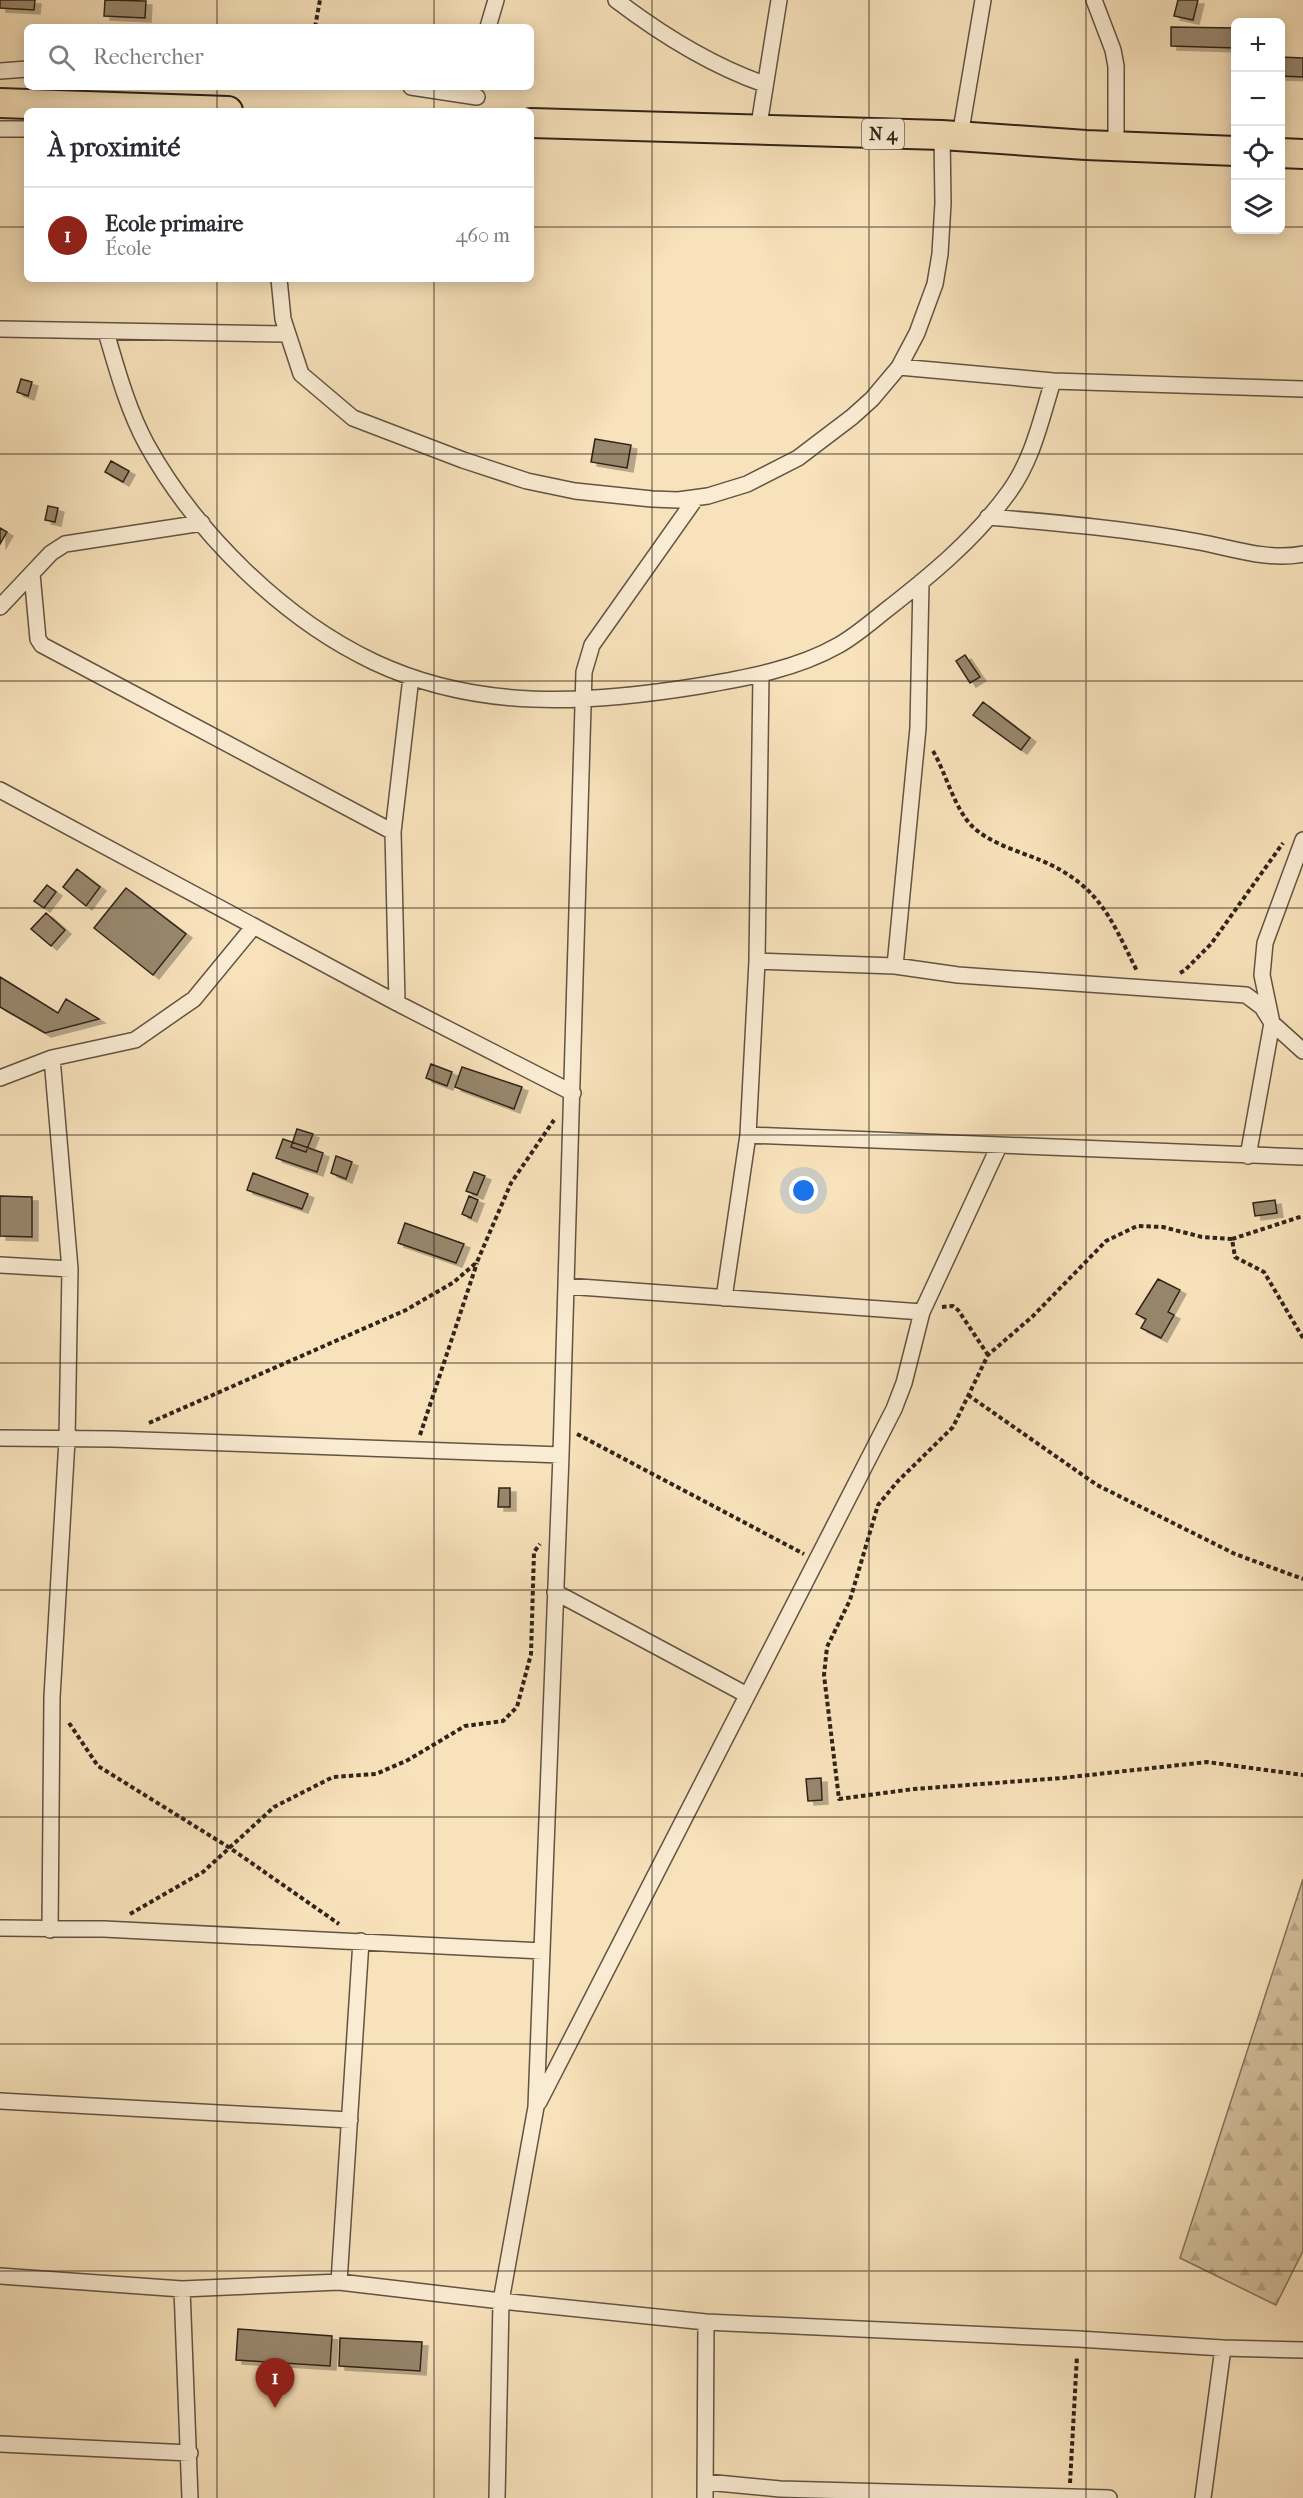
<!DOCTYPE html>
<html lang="fr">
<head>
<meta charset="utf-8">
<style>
	body { margin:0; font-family:"IM FELL French Canon",serif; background:#f7f7f7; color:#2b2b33 }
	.controls { position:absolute; right:18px; top:18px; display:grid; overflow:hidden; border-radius:9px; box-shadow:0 3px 15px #0003 }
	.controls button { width:54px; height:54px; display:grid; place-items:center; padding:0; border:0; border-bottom:2px solid #e1e1e2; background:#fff; color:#2b2b33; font:30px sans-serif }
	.you { position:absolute; left:804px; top:1191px; width:21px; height:21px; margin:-15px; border:4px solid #fff; border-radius:50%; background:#1a73e8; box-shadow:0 0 0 9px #1a73e833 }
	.badge { display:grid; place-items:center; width:39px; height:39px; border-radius:50%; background:#8f2418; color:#fff; font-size:20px; font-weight:700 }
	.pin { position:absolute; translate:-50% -50px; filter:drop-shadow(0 2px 3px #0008) }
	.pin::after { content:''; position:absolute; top:32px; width:21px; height:18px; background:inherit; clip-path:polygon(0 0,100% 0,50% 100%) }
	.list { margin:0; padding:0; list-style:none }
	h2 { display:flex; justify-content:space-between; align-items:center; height:78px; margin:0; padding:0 24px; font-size:26px }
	h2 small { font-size:20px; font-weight:400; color:#7c7c81 }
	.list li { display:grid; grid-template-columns:39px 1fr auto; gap:18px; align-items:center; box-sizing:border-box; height:96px; padding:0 24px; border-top:2px solid #e1e1e2 }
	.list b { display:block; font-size:22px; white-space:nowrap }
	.list p { margin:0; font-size:20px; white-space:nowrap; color:#7c7c81 }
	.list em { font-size:20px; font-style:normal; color:#7c7c81 }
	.icon { flex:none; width:33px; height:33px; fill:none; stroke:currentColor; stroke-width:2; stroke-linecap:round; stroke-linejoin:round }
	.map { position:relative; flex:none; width:1303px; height:2498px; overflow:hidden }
	.search { position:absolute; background:#fff; box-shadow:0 3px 15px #0003; left:24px; top:24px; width:510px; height:66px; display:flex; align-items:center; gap:15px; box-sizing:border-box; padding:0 21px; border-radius:9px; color:#7c7c81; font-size:22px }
	.panel { position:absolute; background:#fff; box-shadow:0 3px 15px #0003; left:24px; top:108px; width:510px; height:174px; border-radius:9px }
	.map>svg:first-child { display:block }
	.forest { fill:url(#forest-firs); stroke:#83735c; stroke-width:1.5 }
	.building { fill:#98876d; stroke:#302419; stroke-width:1.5; filter:url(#shadow) }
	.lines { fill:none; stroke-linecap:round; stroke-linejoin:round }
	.street-casing { stroke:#625442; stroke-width:18 }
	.highway-casing { stroke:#302419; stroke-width:32 }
	.path { stroke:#302419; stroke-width:4; stroke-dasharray:4.5 3; stroke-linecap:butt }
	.street { stroke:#faecd3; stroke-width:15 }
	.highway { stroke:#f8e2bb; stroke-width:28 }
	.grid { fill:none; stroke:#302419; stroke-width:1.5; stroke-opacity:0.55 }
	.labels { text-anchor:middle; stroke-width:6; stroke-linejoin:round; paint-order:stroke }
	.shield { fill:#faecd3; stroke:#6d6051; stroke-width:1.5 }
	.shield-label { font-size:18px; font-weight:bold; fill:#302419 }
</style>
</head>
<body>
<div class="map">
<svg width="1303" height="2498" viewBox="0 0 1303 2498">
	<defs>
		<pattern id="forest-firs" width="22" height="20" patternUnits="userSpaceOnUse" patternTransform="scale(1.5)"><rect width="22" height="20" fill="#d6c29f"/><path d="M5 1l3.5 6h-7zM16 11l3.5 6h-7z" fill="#b8a788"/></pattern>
		<filter id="shadow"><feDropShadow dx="6" dy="4" stdDeviation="0" flood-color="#0004"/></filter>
	</defs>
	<rect width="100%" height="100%" fill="#f8e2bb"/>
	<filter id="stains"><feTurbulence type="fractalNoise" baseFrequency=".00333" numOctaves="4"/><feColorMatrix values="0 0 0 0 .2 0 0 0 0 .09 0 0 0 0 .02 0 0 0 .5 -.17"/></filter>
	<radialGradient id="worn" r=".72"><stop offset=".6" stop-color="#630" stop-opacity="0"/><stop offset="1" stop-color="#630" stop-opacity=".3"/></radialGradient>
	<path class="forest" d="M 1303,1879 L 1303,2251 L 1276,2305 L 1180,2258 Z"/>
	<path class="building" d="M 0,0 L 35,0 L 34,10 L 0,8 Z
		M 105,0 L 146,1 L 145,18 L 104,16 Z
		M 1178,0 L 1198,0 L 1193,20 L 1174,16 Z
		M 1171,27 L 1236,28 L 1235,48 L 1171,46 Z
		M 1280,57 L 1303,58 L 1303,77 L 1280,76 Z
		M 21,379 L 32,382 L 28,396 L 17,392 Z
		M 595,439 L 631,445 L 627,468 L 591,462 Z
		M 111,461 L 129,471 L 123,482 L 105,472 Z
		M 48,506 L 58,508 L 55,522 L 45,520 Z
		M 0,528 L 7,532 L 0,544 Z
		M 965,655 L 980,677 L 970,683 L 956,661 Z
		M 983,702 L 1030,738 L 1021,750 L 973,715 Z
		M 77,869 L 100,887 L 86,906 L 63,887 Z
		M 47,885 L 56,892 L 44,908 L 34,901 Z
		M 126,888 L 186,934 L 153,975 L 94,928 Z
		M 46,913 L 65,930 L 51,946 L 31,929 Z
		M 0,977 L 58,1013 L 66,999 L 99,1019 L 45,1033 L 0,1007 Z
		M 431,1064 L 452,1072 L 447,1086 L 426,1078 Z
		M 462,1067 L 522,1087 L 514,1109 L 455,1087 Z
		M 297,1129 L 313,1134 L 306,1152 L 291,1147 Z
		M 283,1139 L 323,1153 L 317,1172 L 276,1158 Z
		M 336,1156 L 352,1162 L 346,1179 L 331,1173 Z
		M 474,1172 L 485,1176 L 477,1195 L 466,1191 Z
		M 253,1173 L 308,1194 L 302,1209 L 247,1190 Z
		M 0,1196 L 32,1197 L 32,1237 L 0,1236 Z
		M 469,1196 L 478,1200 L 471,1218 L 462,1214 Z
		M 1275,1200 L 1277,1213 L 1255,1216 L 1253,1203 Z
		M 405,1223 L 464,1244 L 456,1263 L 398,1243 Z
		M 1158,1279 L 1180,1290 L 1168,1312 L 1174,1315 L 1161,1338 L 1141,1328 L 1146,1319 L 1136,1314 Z
		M 499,1488 L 510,1488 L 510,1507 L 498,1507 Z
		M 821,1778 L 822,1800 L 808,1801 L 806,1779 Z
		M 238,2329 L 332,2336 L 330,2366 L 236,2360 Z
		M 340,2338 L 422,2342 L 420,2371 L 339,2366 Z"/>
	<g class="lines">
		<g class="street-casing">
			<path id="street" d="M 616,0 C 662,35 710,65 764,84
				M 1094,0 L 1113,50 L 1116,66 L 1116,147
				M 488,27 L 496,0
				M 0,71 L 27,69
				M 411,87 L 477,97
				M 0,129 L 27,129
				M 758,131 L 779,0
				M 960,136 L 983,0
				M 279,279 L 283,319 L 301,374 L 353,418 L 463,460 L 527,481 L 575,491 L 652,499 L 678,500 L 708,496 L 747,484 L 798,458 L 852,417 L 872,399 L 899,367 L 917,333 L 935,284 L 940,254 L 943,203 L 942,135
				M 0,329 L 287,334
				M 106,332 C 117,370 128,410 147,445 C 196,533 283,619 374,662 C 478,711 588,704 699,686 C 746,678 797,669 839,645 C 855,636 870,623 885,611 C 930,576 975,539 1009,492 C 1033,459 1041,419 1053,381
				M 899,367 L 1053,381 L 1303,389
				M 988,517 C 1059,523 1129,529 1199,542 C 1232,548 1268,561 1303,554
				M 32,574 L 38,639 L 42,645 L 393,832
				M 0,607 L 51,553 L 65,544 L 202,523
				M 0,790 L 397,1003 L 573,1093
				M 757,961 L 895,966 L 958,975 L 1246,995 L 1262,1007 L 1272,1023 L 1303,1051
				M 895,966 L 918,728 L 921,582
				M 397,1003 L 393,832 L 411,677
				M 0,1078 L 52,1058 L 135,1040 L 194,999 L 254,926
				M 748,1135 L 1303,1157
				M 1248,1156 L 1272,1023 L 1262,975 L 1265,943 L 1303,840
				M 0,1265 L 70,1269
				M 566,1286 L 922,1312
				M 724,1298 L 748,1135 L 757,961 L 761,674
				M 0,1438 L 113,1439 L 561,1455
				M 555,1592 L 747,1695
				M 0,1928 L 104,1929 L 542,1951
				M 50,1930 L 52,1697 L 67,1440 L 70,1269 L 52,1058
				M 0,2101 L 350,2120
				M 539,2102 L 894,1409 L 904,1383 L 922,1312 L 999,1146
				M 0,2276 L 182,2289 L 339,2282 L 501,2301 L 706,2322 L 1078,2339 L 1223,2348 L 1303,2350
				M 339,2282 L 361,1941
				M 182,2289 L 190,2498
				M 0,2444 L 190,2453
				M 706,2482 L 780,2489 L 1109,2498
				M 497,2498 L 501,2301 L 536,2107 L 561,1455 L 584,672 L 592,645 L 696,498
				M 705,2498 L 706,2322
				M 1203,2498 L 1223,2348"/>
		</g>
		<g class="highway-casing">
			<path id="highway" d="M 0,103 L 228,111
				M 531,123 L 942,135 L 1086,145 L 1236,151
				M 1280,153 L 1303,154"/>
		</g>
		<path class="path" d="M 315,27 L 320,0
			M 933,751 C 946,773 955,811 974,828 C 992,844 1018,851 1040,860 C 1099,885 1110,917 1137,971
			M 1180,973 L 1185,970 L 1211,944 L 1283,843
			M 1232,1239 L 1303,1216
			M 942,1307 L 953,1306 L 958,1310 L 988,1355
			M 1303,1338 L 1264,1272 L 1235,1257 L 1232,1239 L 1202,1237 L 1163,1227 L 1137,1226 L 1106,1241 L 1033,1316 L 988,1355 L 953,1427 L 898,1481 L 878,1505 L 850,1600 L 827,1647 L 824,1675 L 839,1799 L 914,1789 L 1062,1778 L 1207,1762 L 1303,1775
			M 968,1395 L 1097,1485 L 1235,1554 L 1303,1579
			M 149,1423 L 406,1310 L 454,1282 L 477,1262 L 511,1183 L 554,1120
			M 577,1434 L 804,1554
			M 420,1435 L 477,1263
			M 69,1723 L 98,1766 L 230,1848 L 339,1924
			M 130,1914 L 203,1872 L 274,1807 L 333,1777 L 376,1774 L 408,1760 L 465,1726 L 503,1721 L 517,1707 L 531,1654 L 534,1552 L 540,1544
			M 1070,2483 L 1077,2356"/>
		<use href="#street" class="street"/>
		<use href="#highway" class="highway"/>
	</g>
	<path class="grid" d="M 217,0 L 217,27M 434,0 L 434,27M 652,0 L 652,2498M 869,0 L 869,2498M 1086,0 L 1086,2498M 217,87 L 217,111M 434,87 L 434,111M 0,227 L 27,227M 531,227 L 1236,227M 1280,227 L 1303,227M 217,279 L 217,2498M 434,279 L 434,2498M 0,454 L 1303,454M 0,681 L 1303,681M 0,908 L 1303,908M 0,1135 L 1303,1135M 0,1363 L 1303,1363M 0,1590 L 1303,1590M 0,1817 L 1303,1817M 0,2044 L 1303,2044M 0,2271 L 1303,2271"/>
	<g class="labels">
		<rect class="shield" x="862" y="119" width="42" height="30" rx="4.5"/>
		<g class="shield-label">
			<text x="883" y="140">N 4</text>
		</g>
	</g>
	<rect width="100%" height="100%" filter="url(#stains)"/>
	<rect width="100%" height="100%" fill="url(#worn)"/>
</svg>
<div class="controls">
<button>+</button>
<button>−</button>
<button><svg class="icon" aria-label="locate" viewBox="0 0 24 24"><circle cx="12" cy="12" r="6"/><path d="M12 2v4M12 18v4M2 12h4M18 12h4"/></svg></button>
<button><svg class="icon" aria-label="layers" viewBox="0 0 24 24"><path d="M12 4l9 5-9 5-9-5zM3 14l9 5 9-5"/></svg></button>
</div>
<div class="you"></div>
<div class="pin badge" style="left:275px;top:2408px">1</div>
<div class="search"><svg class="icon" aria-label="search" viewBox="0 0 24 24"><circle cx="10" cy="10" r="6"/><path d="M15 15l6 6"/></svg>Rechercher</div>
<section class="panel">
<h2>À proximité<small></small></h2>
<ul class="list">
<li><span class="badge">1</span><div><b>Ecole primaire</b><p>École</p></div><em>460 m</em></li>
</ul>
</section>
</div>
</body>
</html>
